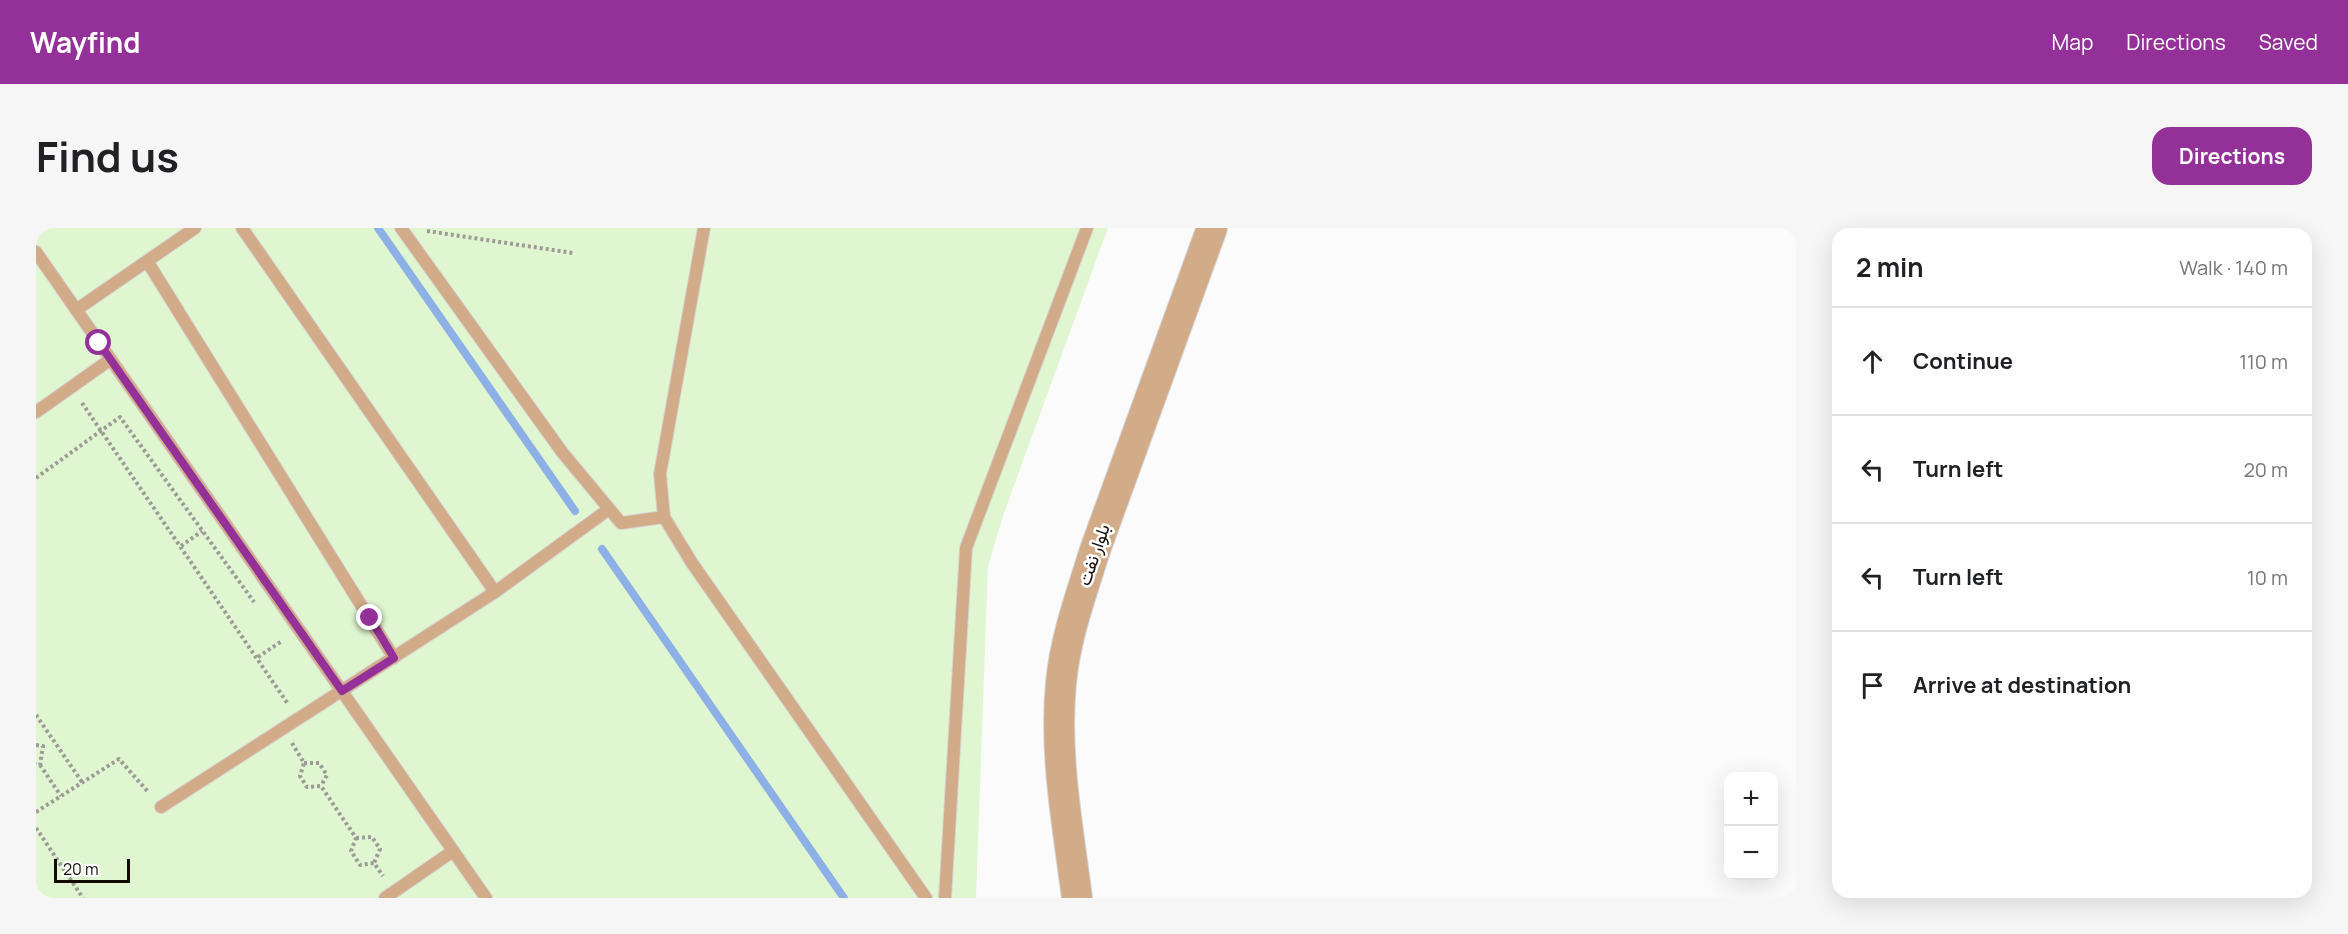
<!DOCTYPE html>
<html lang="en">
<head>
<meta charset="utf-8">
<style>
	body { margin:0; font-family:Manrope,Vazirmatn,sans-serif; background:#f6f6f6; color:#202124 }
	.controls { position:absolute; right:18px; bottom:18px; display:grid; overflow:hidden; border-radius:12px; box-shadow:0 6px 24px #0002 }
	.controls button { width:54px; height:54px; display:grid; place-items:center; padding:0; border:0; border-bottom:2px solid #e0e0e0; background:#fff; color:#202124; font:30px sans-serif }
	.scale { position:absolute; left:18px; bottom:15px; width:76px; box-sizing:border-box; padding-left:6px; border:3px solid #140a05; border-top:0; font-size:16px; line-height:21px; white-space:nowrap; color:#140a05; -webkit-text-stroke:4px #fff; paint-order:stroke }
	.stop { position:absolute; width:18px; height:18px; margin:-14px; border:4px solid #943198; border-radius:50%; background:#fff }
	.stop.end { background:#943198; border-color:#fff; box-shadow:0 2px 6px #0008 }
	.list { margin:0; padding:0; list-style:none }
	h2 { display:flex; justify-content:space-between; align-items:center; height:78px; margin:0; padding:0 24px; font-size:26px }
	h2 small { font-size:20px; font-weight:400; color:#757577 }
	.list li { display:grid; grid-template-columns:39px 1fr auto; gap:18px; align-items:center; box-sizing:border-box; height:108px; padding:0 24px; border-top:2px solid #e0e0e0 }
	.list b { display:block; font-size:22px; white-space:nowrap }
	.list em { font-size:20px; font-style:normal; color:#757577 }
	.icon { flex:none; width:33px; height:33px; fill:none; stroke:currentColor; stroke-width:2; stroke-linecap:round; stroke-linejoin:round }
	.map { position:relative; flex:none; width:1760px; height:670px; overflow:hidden; border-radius:18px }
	header { display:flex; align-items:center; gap:36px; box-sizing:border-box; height:84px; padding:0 30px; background:#943198; color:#fff }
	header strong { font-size:28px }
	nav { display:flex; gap:33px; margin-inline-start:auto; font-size:21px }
	.intro { display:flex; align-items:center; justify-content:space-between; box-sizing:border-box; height:144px; padding:0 36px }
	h1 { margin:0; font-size:42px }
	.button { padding:15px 27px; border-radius:18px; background:#943198; color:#fff; font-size:21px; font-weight:700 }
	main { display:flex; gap:36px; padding:0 36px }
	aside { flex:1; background:#fff; border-radius:18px; box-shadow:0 6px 24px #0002 }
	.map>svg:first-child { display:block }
	.green { fill:#e0f6d1 }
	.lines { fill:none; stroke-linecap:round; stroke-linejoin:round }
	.stream { stroke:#8db0e6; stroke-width:8 }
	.service-casing { stroke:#d6d4d4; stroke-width:14 }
	.tertiary-casing { stroke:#d6d4d4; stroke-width:32 }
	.path { stroke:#9e9a98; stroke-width:4; stroke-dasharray:3 3; stroke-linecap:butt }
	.service { stroke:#d2ac88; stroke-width:12 }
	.tertiary { stroke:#d2ac88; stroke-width:30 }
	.route { stroke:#943198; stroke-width:8 }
	.labels { text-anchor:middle; stroke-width:5; stroke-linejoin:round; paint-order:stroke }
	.street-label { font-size:18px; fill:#140a05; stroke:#fff }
</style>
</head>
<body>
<header>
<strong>Wayfind</strong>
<nav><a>Map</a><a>Directions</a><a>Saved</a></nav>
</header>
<div class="intro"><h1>Find us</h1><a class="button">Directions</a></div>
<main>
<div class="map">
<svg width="1760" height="670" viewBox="0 0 1760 670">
	<rect width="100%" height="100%" fill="#fbfbfb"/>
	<path class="green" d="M 0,0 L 1072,0 L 968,285 L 952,338 L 940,670 L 0,670 Z"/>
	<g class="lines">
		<path class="stream" d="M 342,0 L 539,283
			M 566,321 L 808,670"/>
		<g class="service-casing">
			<path id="service" d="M 206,0 L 459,364
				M 365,0 L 526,224 L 585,295 L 628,289
				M 668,0 L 624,246 L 628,289 L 656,335 L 890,670
				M 0,24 L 450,670
				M 111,33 L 358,430
				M 40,82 L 159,0
				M 0,184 L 75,131
				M 125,579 L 459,364 L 573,281
				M 349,670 L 417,623
				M 909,670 L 930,320 L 1051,0"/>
		</g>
		<g class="tertiary-casing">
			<path id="tertiary" d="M 1041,670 C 1032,599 1018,527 1025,455 C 1029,410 1046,364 1059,322 L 1176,0"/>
		</g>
		<path class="path" d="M 391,3 L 537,25
			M 46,175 L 252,476
			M 0,250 L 84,189 L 218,374
			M 145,318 L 166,303
			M 222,429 L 246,413
			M 0,487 L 46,554
			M 256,515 L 268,535 L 264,548 L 271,559 L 285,558 L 320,610 L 315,623 L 324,637 L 338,635 L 347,648
			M 0,517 L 7,518 L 4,537 L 0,536
			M 268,535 L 283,535 L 291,547 L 285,558
			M 4,537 L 25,568
			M 0,584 L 83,531 L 113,565
			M 0,600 L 47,670
			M 320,610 L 336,609 L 344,621 L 338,635"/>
		<use href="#service" class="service"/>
		<use href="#tertiary" class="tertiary"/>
	</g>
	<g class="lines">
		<path class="route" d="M 63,115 L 306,463 L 358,430 L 334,390"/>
	</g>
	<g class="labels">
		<g class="street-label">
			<text transform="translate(1058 327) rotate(-71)" y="6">بلوار نفت</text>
		</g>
	</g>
</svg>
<div class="controls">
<button>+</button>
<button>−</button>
</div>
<div class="scale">20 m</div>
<div class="stop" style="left:63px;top:115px"></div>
<div class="stop end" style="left:334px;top:390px"></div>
</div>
<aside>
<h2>2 min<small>Walk · 140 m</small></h2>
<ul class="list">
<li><svg class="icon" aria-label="ahead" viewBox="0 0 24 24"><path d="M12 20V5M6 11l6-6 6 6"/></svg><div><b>Continue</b></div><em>110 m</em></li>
<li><svg class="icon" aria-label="left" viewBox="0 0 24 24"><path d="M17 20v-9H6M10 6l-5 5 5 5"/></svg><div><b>Turn left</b></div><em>20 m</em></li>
<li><svg class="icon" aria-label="left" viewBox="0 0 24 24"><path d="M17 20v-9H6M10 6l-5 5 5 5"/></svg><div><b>Turn left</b></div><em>10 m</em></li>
<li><svg class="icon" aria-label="arrive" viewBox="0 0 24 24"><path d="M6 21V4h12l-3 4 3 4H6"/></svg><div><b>Arrive at destination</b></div></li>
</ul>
</aside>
</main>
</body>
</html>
